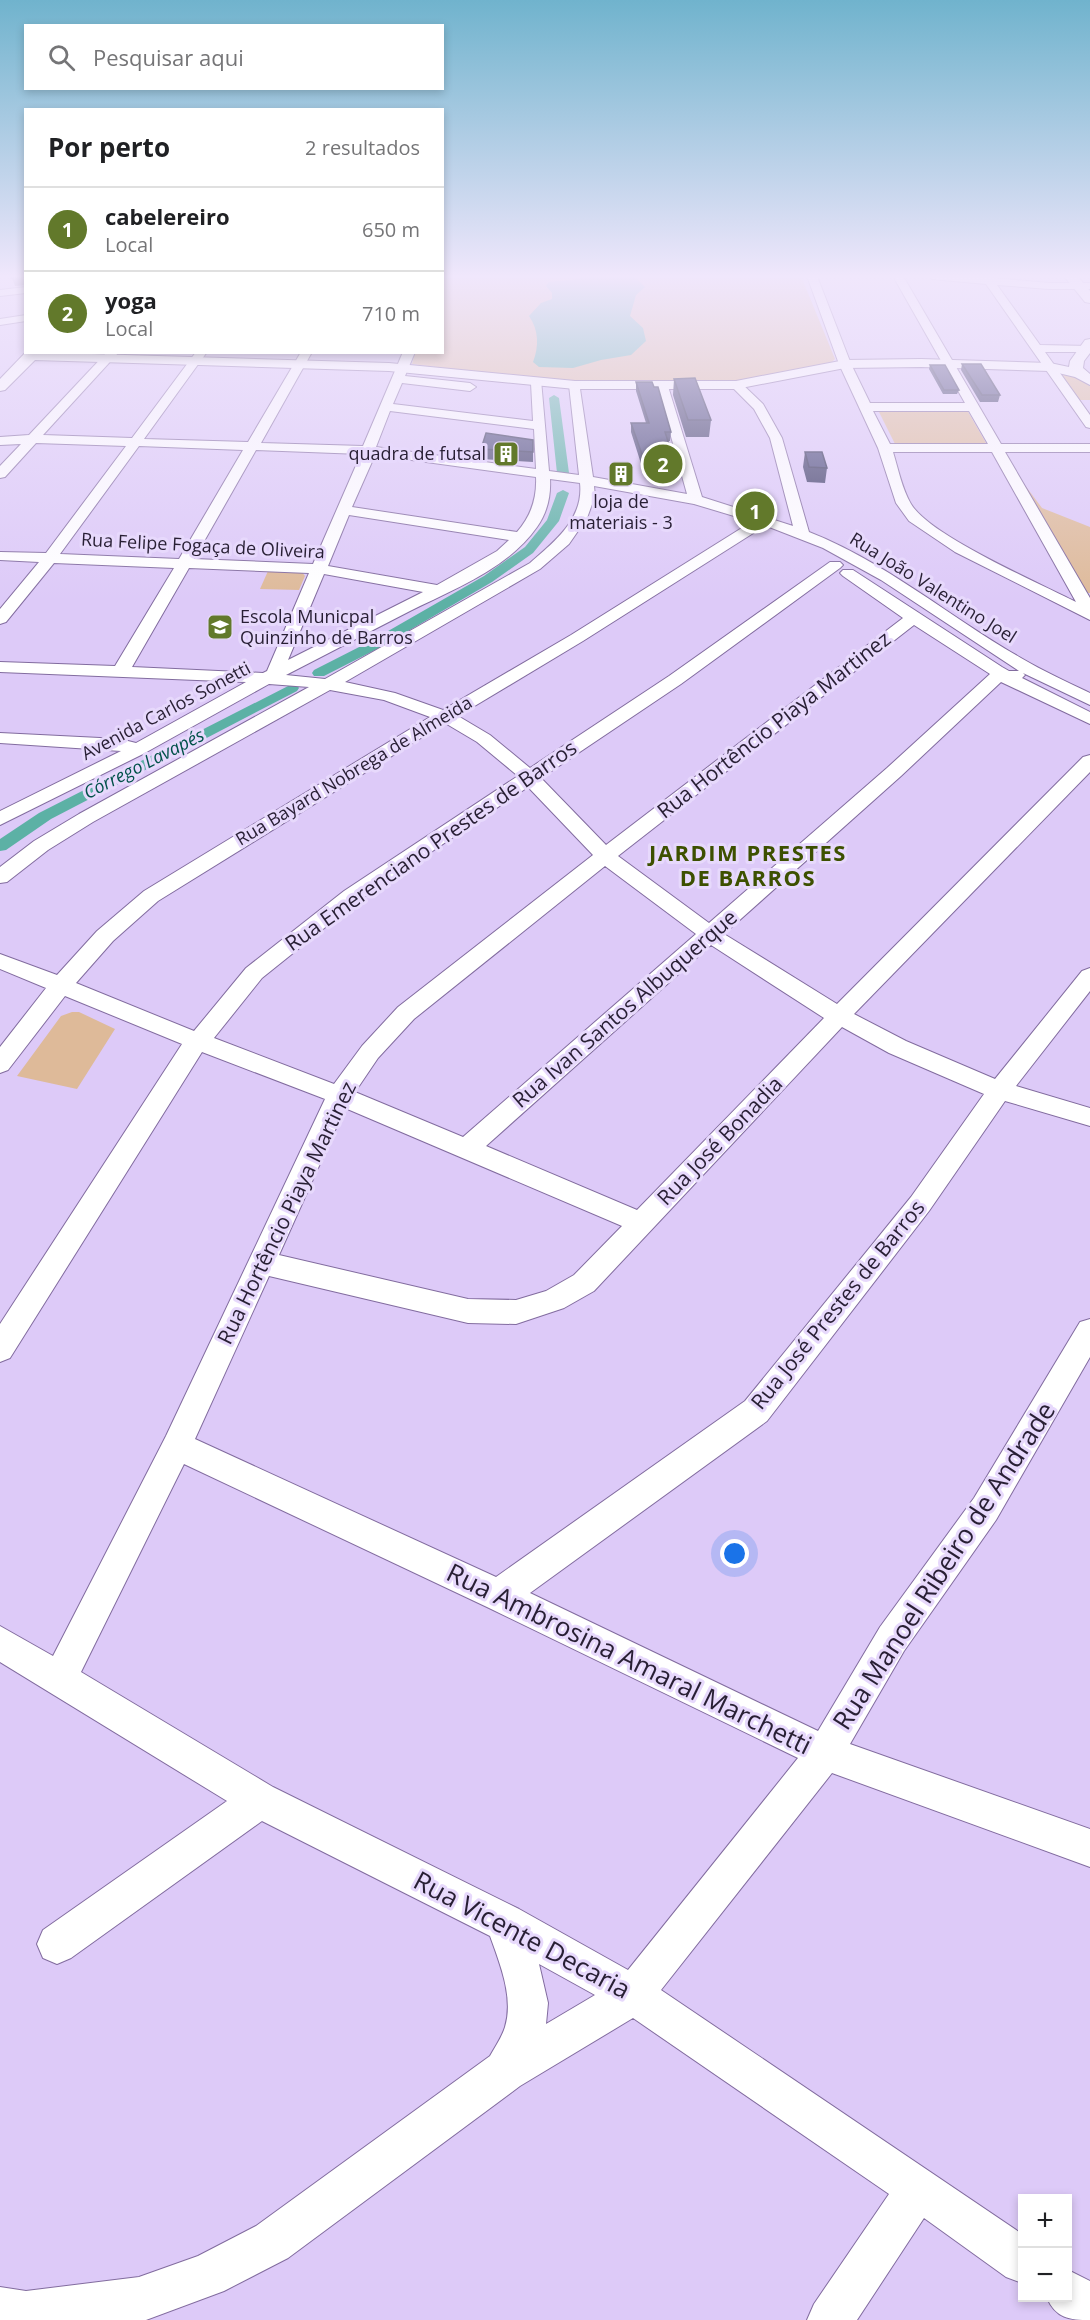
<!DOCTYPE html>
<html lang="pt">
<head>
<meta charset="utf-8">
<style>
	body { margin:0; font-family:"Open Sans",sans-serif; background:#f2f2f2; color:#202124 }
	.controls { position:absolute; right:18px; bottom:18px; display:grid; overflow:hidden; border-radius:0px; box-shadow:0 3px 9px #0003 }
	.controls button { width:54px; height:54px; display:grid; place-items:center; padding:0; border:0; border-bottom:2px solid #e0e0e0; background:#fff; color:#202124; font:30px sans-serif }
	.you { position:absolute; left:735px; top:1554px; width:21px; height:21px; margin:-15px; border:4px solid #fff; border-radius:50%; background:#1a73e8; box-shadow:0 0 0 9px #1a73e833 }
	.badge { display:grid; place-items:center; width:39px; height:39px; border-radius:50%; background:#62792b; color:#fff; font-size:20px; font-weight:700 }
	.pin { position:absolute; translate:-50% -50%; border:3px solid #fff; box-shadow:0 2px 6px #0006 }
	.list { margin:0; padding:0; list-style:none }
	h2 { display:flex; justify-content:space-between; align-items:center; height:78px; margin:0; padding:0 24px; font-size:26px }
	h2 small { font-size:20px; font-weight:400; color:#757577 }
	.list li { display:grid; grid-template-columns:39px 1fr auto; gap:18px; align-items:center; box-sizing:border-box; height:84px; padding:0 24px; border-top:2px solid #e0e0e0 }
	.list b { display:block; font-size:22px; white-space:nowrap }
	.list p { margin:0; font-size:20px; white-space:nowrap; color:#757577 }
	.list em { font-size:20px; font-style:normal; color:#757577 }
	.icon { flex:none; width:33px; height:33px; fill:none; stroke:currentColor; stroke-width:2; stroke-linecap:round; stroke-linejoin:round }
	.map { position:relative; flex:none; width:1090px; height:2320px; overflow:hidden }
	.search { position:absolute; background:#fff; box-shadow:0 3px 9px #0003; left:24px; top:24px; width:420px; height:66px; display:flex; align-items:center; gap:15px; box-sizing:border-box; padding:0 21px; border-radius:0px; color:#757577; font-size:22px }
	.panel { position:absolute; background:#fff; box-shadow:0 3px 9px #0003; left:24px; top:108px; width:420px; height:246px; border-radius:0px }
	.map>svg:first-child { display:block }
	.green { fill:#deba99 }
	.water { fill:#5cb1a5 }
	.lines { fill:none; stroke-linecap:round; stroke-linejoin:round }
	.canal { fill:#5cb1a5; fill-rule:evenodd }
	.minor-casing { stroke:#826c9f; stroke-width:2 }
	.major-casing { stroke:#826c9f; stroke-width:2 }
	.minor { fill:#fff; fill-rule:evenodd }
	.major { fill:#fff; fill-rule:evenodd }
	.wall { fill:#3e3d68 }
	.shaded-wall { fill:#323255 }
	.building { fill:#484779; stroke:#323255; stroke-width:1.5 }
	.labels { text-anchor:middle; stroke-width:6; stroke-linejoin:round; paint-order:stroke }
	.far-poi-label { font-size:18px; fill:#281f34; stroke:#e7d9fc; text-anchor:end }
	.far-street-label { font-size:18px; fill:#281f34; stroke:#e7d9fc }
	.far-water-label { font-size:18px; font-style:italic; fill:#015149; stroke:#e7d9fc }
	.street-label { font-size:21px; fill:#281f34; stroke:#e7d9fc }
	.far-district-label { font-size:22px; font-weight:bold; letter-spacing:1.5px; fill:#3d5000; stroke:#e7d9fc }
	.near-street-label { font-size:26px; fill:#281f34; stroke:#e7d9fc }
</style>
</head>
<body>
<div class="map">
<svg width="1090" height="2320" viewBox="0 0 1090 2320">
	<rect width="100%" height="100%" fill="#ddcaf8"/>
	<path class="green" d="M 443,276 L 801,276 L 835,359 L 830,364 L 728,382 L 588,381 L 510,376 L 412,364 L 415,353 L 442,352 Z
		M 1058,372 L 1070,374 L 1090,386 L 1090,400 L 1079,400 Z
		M 878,410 L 967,410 L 986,443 L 895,444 Z
		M 1024,484 L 1042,508 L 1090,527 L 1090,593 L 1086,593 Z
		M 268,571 L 302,572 L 305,576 L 299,590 L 260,589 Z
		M 72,1012 L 79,1012 L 115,1029 L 77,1089 L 17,1076 L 61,1016 Z"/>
	<path class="water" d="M 580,276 L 635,277 L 645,287 L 636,295 L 630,316 L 643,328 L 646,341 L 631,355 L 601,360 L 573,368 L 539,367 L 533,362 C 539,347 539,330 529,316 L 541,303 L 552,299 L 552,293 L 546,286 L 549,282 L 581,279 Z"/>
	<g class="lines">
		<path class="canal" d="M 554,395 L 559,398 L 569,473 L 563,476 L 557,473 L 549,398 Z
			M 563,490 L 569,493 L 559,521 L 533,553 L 492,582 L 379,648 L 324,676 L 314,676 L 312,673 L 314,670 L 369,642 L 484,576 L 525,547 L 547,520 L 557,493 Z
			M 292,684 L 297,685 L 299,688 L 297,691 L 51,819 L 6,850 L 0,851 L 0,839 L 39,813 Z"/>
		<g class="minor-casing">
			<path id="minor" d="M 807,276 L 817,276 L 851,364 L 870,403 L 965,403 L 893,276 L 903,276 L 1001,444 L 1090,444 L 1090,452 L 1005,452 L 1090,598 L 1090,620 L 955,552 L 909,521 L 896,503 L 878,448 L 839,364 ZM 873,411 L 969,411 L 988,444 L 890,444 ZM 893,452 L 992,452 L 1076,602 C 1039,583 930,536 911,504 C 902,489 898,468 893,452 Z
				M 927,276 L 991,276 L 993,278 L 1049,283 L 1090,283 L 1090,289 L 1049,289 L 997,285 L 1040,345 L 1090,346 L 1090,352 L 1045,352 L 1090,415 L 1090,428 L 1086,427 L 986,284 L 932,279 Z
				M 26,287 L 26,293 L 0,296 L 0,290 Z
				M 26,315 L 26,321 L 0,325 L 0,319 Z
				M 107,352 L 119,352 L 43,435 L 132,438 L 196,352 L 207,352 L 144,439 L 248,442 L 301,352 L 312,352 L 261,443 L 363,446 L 403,352 L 415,352 L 405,376 L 470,383 L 476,387 L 470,391 L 402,383 L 393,404 L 533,421 L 531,383 L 537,379 L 541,380 L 549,471 L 579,475 L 569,385 L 571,382 L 579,382 L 593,477 L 687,494 L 657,386 L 659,383 L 667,383 L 702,497 L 793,526 L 770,438 L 754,409 L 730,385 L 732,382 L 740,382 L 763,404 L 782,438 L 809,532 C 886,562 949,617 1021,658 C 1043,671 1067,682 1090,693 L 1090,705 L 1023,673 L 1025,675 L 1022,678 L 1090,712 L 1090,724 L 1001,682 L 901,776 L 724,934 L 837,1004 L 1083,757 L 1090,755 L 1090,772 L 854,1014 L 906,1041 L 995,1079 L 1082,971 L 1090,968 L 1090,991 L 1016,1086 L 1090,1108 L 1090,1126 L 1005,1101 L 929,1211 L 767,1421 L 530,1593 L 818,1731 L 880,1627 L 974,1498 L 1080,1322 L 1090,1319 L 1090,1357 L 996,1520 L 904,1651 L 850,1744 L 1090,1829 L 1090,1867 L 832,1773 L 661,1990 L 1022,2234 L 1022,2283 L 1006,2277 L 924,2218 L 857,2320 L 807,2320 L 814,2304 L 889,2194 L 633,2018 L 520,2086 L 288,2258 L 224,2291 L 146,2320 L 0,2320 L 0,2287 L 26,2291 L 139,2277 L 198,2256 L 256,2226 L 490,2056 C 495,2047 502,2037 505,2027 C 514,1998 500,1964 490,1936 L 262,1821 L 71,1958 L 57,1964 L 43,1958 L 37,1944 L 43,1930 L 227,1801 L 0,1662 L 0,1626 L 53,1656 L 166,1436 L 325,1099 L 202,1052 L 10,1358 L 0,1362 L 0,1324 L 182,1044 L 65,996 L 8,1070 L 0,1073 L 0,1047 L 46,988 L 0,969 L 0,954 L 57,975 L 97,931 L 144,891 L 430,717 L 384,700 L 330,690 L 93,822 L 48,850 L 7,882 L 0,883 L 0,867 L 34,841 L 79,814 L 309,687 L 269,684 L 143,754 L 0,825 L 0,811 L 121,751 L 0,743 L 0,733 L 120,739 L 136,743 L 246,682 L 0,672 L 0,662 L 115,666 L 174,568 L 54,563 L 6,622 L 0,624 L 0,609 L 39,562 L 0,560 L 0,552 L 46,553 L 126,446 L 36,443 L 5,477 L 0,478 L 0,466 L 21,444 L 0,445 L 0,437 L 29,435 ZM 390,411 L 534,429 L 536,469 L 376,447 ZM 139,446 L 243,450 L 179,559 L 60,554 ZM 256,450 L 361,454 L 313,564 L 194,559 ZM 375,455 L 536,477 C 537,499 531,516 517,532 L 352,507 ZM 550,479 L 580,483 C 584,519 554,542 530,563 L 325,679 L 286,675 C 327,654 367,633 408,612 C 452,590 508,569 537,527 C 547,513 551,496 550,479 ZM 594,486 L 694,504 L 764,525 L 823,548 L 881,580 L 1019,671 L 1009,671 L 1002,667 L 853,570 L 843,570 L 840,573 L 843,576 L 903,618 L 606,845 L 541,778 L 681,684 L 840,568 L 843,565 L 840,562 L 830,562 L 669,676 L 530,768 L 490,735 L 458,716 L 583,641 L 755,532 L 757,529 L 755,526 L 745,526 L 571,635 L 443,710 L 395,693 L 345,682 L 540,569 L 569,544 L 587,518 L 595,496 ZM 349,515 L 509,540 L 497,551 L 437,585 L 328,566 ZM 189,568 L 309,573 L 267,671 L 263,673 L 132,667 ZM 324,574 L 423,592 L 288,660 ZM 914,625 L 990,674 L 887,768 L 709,923 L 618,856 ZM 445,723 L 477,742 L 518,776 L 344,891 L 246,968 L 194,1031 L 76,983 L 113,941 L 158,901 ZM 528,787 L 593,855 L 398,1007 L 362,1046 L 334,1084 L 214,1038 L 262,978 L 358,901 ZM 605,866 L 696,934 L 463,1137 L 355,1092 L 378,1058 L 414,1019 ZM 711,945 L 824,1018 L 637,1210 L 486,1146 ZM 842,1027 L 889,1053 L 984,1094 L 911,1197 L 745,1401 L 496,1577 L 195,1439 L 269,1276 L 468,1323 L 516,1324 L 564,1308 L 594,1291 ZM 345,1108 L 622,1226 L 574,1275 L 546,1291 L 516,1300 L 468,1299 L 279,1255 ZM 184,1464 L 487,1607 L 798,1758 L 628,1970 L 519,1909 L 273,1787 L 81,1672 ZM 539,1964 L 595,1995 L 546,2024 L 548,2003 Z
				M 1068,2270 L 1090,2281 L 1090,2320 C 1069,2320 1056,2318 1047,2298 L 1068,2298 Z"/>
		</g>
		<g class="major-casing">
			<path id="major" d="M 1064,276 L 1077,276 L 1090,291 L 1090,303 L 1085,302 Z
				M 1090,339 L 1090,353 L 1084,361 L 1083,368 L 1090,374 L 1090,385 L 1075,377 L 1050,371 L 921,367 L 845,368 L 736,389 L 575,389 L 389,371 L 35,360 L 5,390 L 0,391 L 0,379 L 26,352 L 389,363 L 575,381 L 736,381 L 845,360 L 921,359 L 1050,363 L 1069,367 L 1070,361 L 1085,340 Z"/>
		</g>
		<use href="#minor" class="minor"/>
		<use href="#major" class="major"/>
	</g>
	<path class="wall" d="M 124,352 L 168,352 L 167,354 Z
		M 962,364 L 1000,395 L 998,402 L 980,402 L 961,370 Z
		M 930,365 L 959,390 L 957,394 L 943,394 L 929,369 Z
		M 674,379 L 711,420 L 709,437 L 686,437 L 673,395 Z
		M 636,382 L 671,432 L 670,441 L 668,441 L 674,460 L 673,469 L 643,470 L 631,432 L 631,423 L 646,423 L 636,391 Z
		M 533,440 L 533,462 L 481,459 L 481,449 Z
		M 805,452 L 827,468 L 825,483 L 807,482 L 803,467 Z"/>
	<path class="shaded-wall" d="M 23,277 L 26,285 L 15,286 L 12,278 Z"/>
	<path class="building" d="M 14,276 L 26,276 L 26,278 L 23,277 L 12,278 Z
		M 962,364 L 981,364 L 1000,395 L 982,395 Z
		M 930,365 L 945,365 L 959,390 L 944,390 Z
		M 695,378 L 711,420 L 688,420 L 674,379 Z
		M 636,382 L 652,382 L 654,387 L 658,387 L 671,432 L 665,432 L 674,460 L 644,460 L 631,423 L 649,423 Z
		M 486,433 L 533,440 L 533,452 L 481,449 Z
		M 805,452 L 822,452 L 827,468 L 809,467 Z"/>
	<linearGradient id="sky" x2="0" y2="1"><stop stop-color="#70b3cd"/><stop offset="0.46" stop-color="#f0e7fc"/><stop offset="1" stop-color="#f0e7fc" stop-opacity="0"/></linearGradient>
	<rect width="1090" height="601" fill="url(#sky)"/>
	<defs>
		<g id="building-square" transform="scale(1.35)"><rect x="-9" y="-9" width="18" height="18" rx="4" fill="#62792b" stroke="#e7d9fc"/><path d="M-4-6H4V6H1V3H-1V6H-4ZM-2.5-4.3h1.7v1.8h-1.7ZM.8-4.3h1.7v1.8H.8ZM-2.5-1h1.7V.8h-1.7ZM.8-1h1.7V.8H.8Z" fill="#fff"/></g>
		<g id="school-square" transform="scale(1.35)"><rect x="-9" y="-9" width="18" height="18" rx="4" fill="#62792b" stroke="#e7d9fc"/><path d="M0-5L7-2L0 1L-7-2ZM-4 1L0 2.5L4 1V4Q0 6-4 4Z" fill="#fff"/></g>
	</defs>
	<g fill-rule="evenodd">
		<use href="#building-square" x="506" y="454"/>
		<use href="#building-square" x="621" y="474"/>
		<use href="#school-square" x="220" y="627"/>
	</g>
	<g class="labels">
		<g class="far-poi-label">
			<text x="486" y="460">quadra de futsal</text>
			<text x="621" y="508" text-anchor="middle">loja de<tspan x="621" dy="21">materiais - 3</tspan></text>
			<text x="240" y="623" text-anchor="start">Escola Municpal<tspan x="240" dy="21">Quinzinho de Barros</tspan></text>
		</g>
		<g class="far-street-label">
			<text transform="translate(203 546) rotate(3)" y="6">Rua Felipe Fogaça de Oliveira</text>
			<text transform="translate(933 588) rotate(32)" y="6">Rua João Valentino Joel</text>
			<text transform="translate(166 711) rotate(-28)" y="6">Avenida Carlos Sonetti</text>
			<text transform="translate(354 771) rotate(-31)" y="6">Rua Bayard Nobrega de Almeida</text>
		</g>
		<g class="far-water-label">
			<text transform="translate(144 764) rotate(-27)" y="6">Córrego Lavapés</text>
		</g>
		<g class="street-label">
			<text transform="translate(774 725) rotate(-38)" y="7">Rua Hortêncio Piaya Martinez</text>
			<text transform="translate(431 846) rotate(-35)" y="7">Rua Emerenciano Prestes de Barros</text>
			<text transform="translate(625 1009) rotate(-41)" y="7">Rua Ivan Santos Albuquerque</text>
			<text transform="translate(720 1141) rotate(-46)" y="7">Rua José Bonadia</text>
			<text transform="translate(287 1213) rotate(-64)" y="7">Rua Hortêncio Piaya Martinez</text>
			<text transform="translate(838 1305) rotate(-51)" y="7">Rua José Prestes de Barros</text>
		</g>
		<g class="far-district-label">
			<text x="748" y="861">JARDIM PRESTES<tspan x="748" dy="25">DE BARROS</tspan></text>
		</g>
		<g class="near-street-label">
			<text transform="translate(944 1566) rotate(-57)" y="9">Rua Manoel Ribeiro de Andrade</text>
			<text transform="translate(629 1659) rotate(26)" y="9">Rua Ambrosina Amaral Marchetti</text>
			<text transform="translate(522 1935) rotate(28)" y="9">Rua Vicente Decaria</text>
		</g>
	</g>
</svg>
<div class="controls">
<button>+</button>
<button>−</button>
</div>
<div class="you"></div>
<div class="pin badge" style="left:755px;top:511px">1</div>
<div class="pin badge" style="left:663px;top:464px">2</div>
<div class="search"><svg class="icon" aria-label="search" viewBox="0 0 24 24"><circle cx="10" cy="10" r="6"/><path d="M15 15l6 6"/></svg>Pesquisar aqui</div>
<section class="panel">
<h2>Por perto<small>2 resultados</small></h2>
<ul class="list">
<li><span class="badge">1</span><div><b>cabelereiro</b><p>Local</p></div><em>650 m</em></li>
<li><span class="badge">2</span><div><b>yoga</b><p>Local</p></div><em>710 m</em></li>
</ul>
</section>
</div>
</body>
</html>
